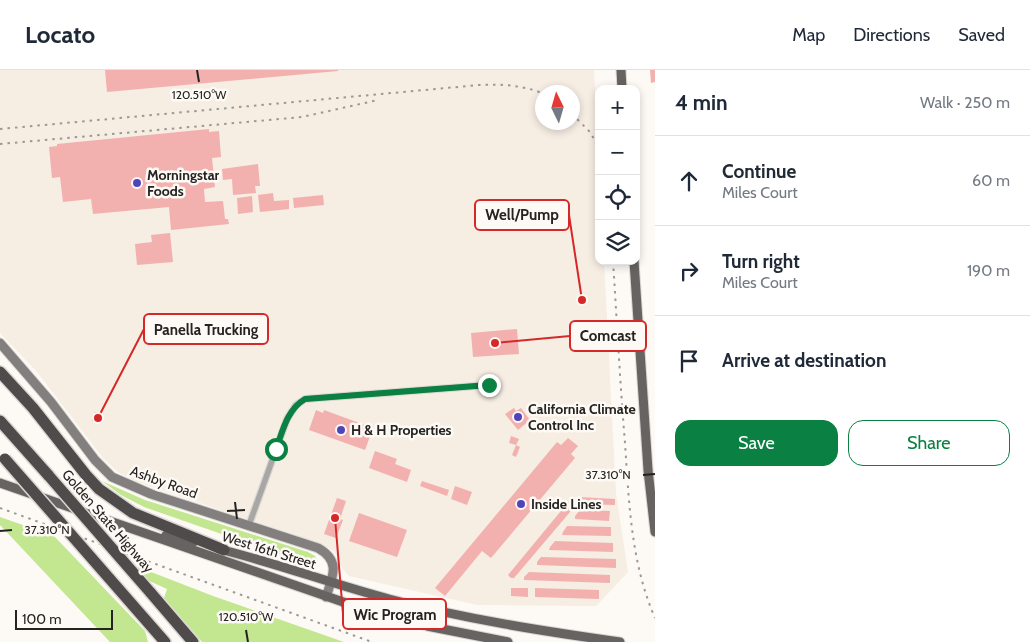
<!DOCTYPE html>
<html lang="en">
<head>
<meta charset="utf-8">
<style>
	body { margin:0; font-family:Cabin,sans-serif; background:#f6f6f7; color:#1f2937 }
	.controls { position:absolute; right:15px; top:15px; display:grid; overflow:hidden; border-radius:10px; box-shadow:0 2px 8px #0003 }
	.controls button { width:45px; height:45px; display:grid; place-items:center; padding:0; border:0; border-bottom:1px solid #e0e1e3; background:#fff; color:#1f2937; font:25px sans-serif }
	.compass { position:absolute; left:535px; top:15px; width:45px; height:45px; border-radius:50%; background:#fff; box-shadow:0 2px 8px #0003; rotate:355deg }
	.scale { position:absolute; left:15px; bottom:12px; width:98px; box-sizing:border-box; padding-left:5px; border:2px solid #242321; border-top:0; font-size:14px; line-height:18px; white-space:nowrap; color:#242321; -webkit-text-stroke:4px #fdf9f5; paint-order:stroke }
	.stop { position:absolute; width:15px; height:15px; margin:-11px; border:4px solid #0b8043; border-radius:50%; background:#fff }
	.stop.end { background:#0b8043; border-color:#fff; box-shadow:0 1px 5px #0008 }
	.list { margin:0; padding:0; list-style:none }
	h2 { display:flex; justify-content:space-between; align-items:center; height:65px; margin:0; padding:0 20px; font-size:21px }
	h2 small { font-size:16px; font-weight:400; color:#747a83 }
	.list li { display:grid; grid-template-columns:32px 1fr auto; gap:15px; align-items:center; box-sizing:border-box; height:90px; padding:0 20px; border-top:1px solid #e0e1e3 }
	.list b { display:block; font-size:19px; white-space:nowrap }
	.list p { margin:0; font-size:16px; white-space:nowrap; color:#747a83 }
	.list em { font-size:16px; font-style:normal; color:#747a83 }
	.actions { display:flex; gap:10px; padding:15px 20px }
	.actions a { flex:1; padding:11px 0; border:1px solid #0b8043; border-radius:15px; text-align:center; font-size:18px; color:#0b8043 }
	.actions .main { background:#0b8043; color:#fff }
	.icon { flex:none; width:28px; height:28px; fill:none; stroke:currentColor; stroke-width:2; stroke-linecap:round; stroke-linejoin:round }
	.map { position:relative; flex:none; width:655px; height:572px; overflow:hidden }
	header { display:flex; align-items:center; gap:30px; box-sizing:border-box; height:70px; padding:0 25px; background:#fff; border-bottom:1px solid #e0e1e3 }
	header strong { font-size:24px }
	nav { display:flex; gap:28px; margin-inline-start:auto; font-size:18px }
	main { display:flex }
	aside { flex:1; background:#fff }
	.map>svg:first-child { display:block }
	.built { fill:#f6ede3; fill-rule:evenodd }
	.green { fill:#c2e790 }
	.building { fill:#f2b1af }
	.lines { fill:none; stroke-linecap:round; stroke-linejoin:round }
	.street-casing { stroke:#dad7d3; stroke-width:8 }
	.secondary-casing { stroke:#dad7d3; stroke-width:11 }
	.primary-casing { stroke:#dad7d3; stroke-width:11 }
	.highway-casing { stroke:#dad7d3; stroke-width:14 }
	.street { stroke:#a9a7a6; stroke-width:5.5 }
	.secondary { stroke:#827f7e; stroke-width:9 }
	.primary { stroke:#676361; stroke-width:9 }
	.highway { stroke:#4f4b4a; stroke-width:11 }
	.rail { stroke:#9b9996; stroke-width:2; stroke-dasharray:2.5 5; stroke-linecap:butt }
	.highway-bridge-casing { stroke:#dad7d3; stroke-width:14; stroke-linecap:butt }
	.highway-bridge { stroke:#4f4b4a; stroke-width:11 }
	.route { stroke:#0b8043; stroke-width:6 }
	.ticks { fill:none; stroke:#242321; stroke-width:2 }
	.poi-dot { fill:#5144bb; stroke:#fdf9f5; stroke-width:2 }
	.labels { text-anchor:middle; stroke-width:5; stroke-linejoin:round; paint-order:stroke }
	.poi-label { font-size:14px; font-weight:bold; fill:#242321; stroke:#fdf9f5; text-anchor:start }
	.street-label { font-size:14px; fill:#242321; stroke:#fdf9f5 }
	.ticks-label { font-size:12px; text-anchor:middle; fill:#242321; stroke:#fdf9f5; stroke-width:5; stroke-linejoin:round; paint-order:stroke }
	.leader { fill:none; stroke:#d62828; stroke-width:2 }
	.callout-dot { fill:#d62828; stroke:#fdf9f5; stroke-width:2 }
	.callout { fill:#fdf9f5; stroke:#d62828; stroke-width:2 }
	.callout-label { font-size:15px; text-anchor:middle; font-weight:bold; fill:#242321 }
</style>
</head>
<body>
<header>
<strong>Locato</strong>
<nav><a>Map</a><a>Directions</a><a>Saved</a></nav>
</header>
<main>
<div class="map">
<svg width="655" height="572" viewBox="0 0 655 572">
	<rect width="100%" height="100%" fill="#fdf9f5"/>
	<path class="built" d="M 0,0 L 594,0 L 599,95 L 599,191 L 604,191 L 616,424 L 628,502 L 596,536 L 477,535 L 349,506 L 342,498 L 334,481 L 321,474 L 135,411 L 118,402 L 103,388 L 37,302 L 0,263 ZM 542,22 L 572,22 L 572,52 L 542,52 Z"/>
	<path class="green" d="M 102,411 L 145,430 L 308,482 L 315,486 L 318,491 L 317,494 L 313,496 L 144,437 L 121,425 Z
		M 0,447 L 54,466 L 145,561 L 148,572 L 110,572 L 0,455 Z
		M 133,495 L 213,526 L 344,572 L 202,572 L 164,528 L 167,519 L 145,509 Z"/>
	<path class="building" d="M 105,0 L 338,0 L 338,1 L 107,22 Z
		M 650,0 L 655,0 L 655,12 L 651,13 Z
		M 209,59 L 209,62 L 219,61 L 221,87 L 212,88 L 215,117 L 204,119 L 205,132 L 223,131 L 225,149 L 228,149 L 229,154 L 171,160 L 169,137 L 93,144 L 91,129 L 63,132 L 60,107 L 52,108 L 49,77 L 57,76 L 57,74 Z
		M 258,94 L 260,116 L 255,116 L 256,123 L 233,125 L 232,109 L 223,110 L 222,99 Z
		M 273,123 L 274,131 L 289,130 L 289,139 L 260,142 L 258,125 Z
		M 323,125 L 324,135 L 294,138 L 293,128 Z
		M 252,126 L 253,142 L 238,144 L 237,128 Z
		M 170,163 L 173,192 L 137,195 L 135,174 L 152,172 L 151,165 Z
		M 586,226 L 586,232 L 578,233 L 578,227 Z
		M 517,259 L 519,284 L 473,287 L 471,263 Z
		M 514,338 L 516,341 L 521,338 L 530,350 L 518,360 L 505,344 Z
		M 316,340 L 323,343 L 324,340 L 373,358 L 365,380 L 309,360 Z
		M 95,342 L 103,345 L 100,353 L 92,351 Z
		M 511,366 L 519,369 L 516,375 L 520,377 L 516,387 L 512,385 L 516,375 L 509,373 Z
		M 568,368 L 578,376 L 571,384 L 575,388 L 491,488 L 482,481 L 445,526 L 435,518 L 557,372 L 561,375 Z
		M 375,381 L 397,389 L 395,394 L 411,400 L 407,412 L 369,398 Z
		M 422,411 L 449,420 L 447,426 L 420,416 Z
		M 455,416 L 472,422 L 467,435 L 451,429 Z
		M 579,427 L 615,429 L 615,435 L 579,434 Z
		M 337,428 L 346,431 L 340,449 L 343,450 L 336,468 L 324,464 Z
		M 570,430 L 576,435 L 514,508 L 511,508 L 508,505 Z
		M 580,440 L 610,441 L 609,451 L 575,449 L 575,446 Z
		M 359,443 L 407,460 L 397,487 L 349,471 Z
		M 567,456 L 611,457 L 611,466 L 562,465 L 563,462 Z
		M 555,471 L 613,473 L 613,482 L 549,480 L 550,477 Z
		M 541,487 L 616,489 L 616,498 L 537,495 L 537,492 Z
		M 529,502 L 610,505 L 610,513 L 524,510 L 524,507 Z
		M 511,518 L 528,518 L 528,527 L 511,526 Z
		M 535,518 L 599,520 L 599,529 L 535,527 Z"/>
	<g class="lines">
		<g class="street-casing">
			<path id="street" d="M 249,455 L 287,349 L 296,335 L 305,329 L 489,315"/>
		</g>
		<g class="secondary-casing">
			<path id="secondary" d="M 0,273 L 51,332 L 95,390 L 112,407 L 151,424 L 318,478 C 341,491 333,506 326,527"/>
		</g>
		<g class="primary-casing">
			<path id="primary" d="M 621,0 L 622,19
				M 634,191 L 648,400 L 655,462
				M 0,413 L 369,541 L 427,556 L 508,572
				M 166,465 L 194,472
				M 219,479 C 276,493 332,514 389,529 C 465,549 543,561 620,572"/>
		</g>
		<g class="highway-casing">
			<path id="highway" d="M 0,302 L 33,338 L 86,405 L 99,419 L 133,443 L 224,480
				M 0,351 L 49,406
				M 109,508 L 165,572
				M 150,522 L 193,572"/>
		</g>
		<use href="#street" class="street"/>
		<use href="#secondary" class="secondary"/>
		<use href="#primary" class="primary"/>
		<use href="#highway" class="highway"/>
		<path class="rail" d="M 572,44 L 591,63 L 599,80
			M 0,59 L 479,15 C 501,14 521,15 542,23
			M 0,74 L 302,47 L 378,30
			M 613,191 C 617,252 620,313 625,373 C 629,433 631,493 655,548
			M 0,438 L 372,572"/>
		<g class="highway-bridge-casing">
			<path id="highway-bridge" d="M 5,389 L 109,508
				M 49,406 L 150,522"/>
		</g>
		<use href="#highway-bridge" class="highway-bridge"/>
	</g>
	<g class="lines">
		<path class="route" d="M 276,379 C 283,360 287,340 305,329 L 489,315"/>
	</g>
	<path class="ticks" d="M 197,0 L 199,12M 643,405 L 655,404M 235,432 L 237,449M 227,441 L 245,440M 0,461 L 12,460M 246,560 L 248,572"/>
	<g class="poi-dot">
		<circle cx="137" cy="113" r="5"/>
		<circle cx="518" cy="347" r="5"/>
		<circle cx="341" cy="360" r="5"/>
		<circle cx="521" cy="434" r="5"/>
	</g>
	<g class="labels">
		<g class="poi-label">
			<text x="147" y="110">Morningstar<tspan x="147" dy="16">Foods</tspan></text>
			<text x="528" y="344">California Climate<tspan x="528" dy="16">Control Inc</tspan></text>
			<text x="351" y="365">H &amp; H Properties</text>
			<text x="531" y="439">Inside Lines</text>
		</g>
		<g class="street-label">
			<text transform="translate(164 412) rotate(20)" y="5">Ashby Road</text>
			<text transform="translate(108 451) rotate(49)" y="5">Golden State Highway</text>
			<text transform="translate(269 480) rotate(17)" y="5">West 16th Street</text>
		</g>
	</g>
	<g class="ticks-label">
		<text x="199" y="29">120.510°W</text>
		<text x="608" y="409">37.310°N</text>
		<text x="47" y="464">37.310°N</text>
		<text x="246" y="551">120.510°W</text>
	</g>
	<path class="leader" d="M582 230L569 145M98 348L144 259M495 273L570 266M335 448L343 544"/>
	<g class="callout-dot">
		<circle cx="582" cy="230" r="5"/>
		<circle cx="98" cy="348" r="5"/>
		<circle cx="495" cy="273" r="5"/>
		<circle cx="335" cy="448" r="5"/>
	</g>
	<g class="callout">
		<rect x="475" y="130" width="94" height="30" rx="5"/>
		<rect x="144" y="244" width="124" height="30" rx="5"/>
		<rect x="570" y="251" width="76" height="30" rx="5"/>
		<rect x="343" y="529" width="103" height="30" rx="5"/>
	</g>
	<g class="callout-label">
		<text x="522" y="150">Well/Pump</text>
		<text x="206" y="265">Panella Trucking</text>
		<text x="608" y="271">Comcast</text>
		<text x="395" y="550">Wic Program</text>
	</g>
</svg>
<div class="controls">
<button>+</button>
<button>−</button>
<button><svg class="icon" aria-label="locate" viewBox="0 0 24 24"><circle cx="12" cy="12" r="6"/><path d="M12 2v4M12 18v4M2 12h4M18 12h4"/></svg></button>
<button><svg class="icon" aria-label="layers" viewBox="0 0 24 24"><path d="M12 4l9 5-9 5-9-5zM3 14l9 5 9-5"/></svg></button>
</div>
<svg class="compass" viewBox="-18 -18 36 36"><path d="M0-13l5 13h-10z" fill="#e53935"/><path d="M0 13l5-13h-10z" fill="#747a83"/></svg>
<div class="scale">100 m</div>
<div class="stop" style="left:276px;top:379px"></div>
<div class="stop end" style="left:489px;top:315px"></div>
</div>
<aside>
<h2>4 min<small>Walk · 250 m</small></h2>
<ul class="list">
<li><svg class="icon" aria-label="ahead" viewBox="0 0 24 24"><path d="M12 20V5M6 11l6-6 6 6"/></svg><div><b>Continue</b><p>Miles Court</p></div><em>60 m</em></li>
<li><svg class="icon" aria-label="right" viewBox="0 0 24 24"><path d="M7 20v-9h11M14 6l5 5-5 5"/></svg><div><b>Turn right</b><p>Miles Court</p></div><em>190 m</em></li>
<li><svg class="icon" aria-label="arrive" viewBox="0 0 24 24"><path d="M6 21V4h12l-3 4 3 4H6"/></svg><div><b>Arrive at destination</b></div></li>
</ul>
<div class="actions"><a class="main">Save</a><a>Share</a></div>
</aside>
</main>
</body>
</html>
